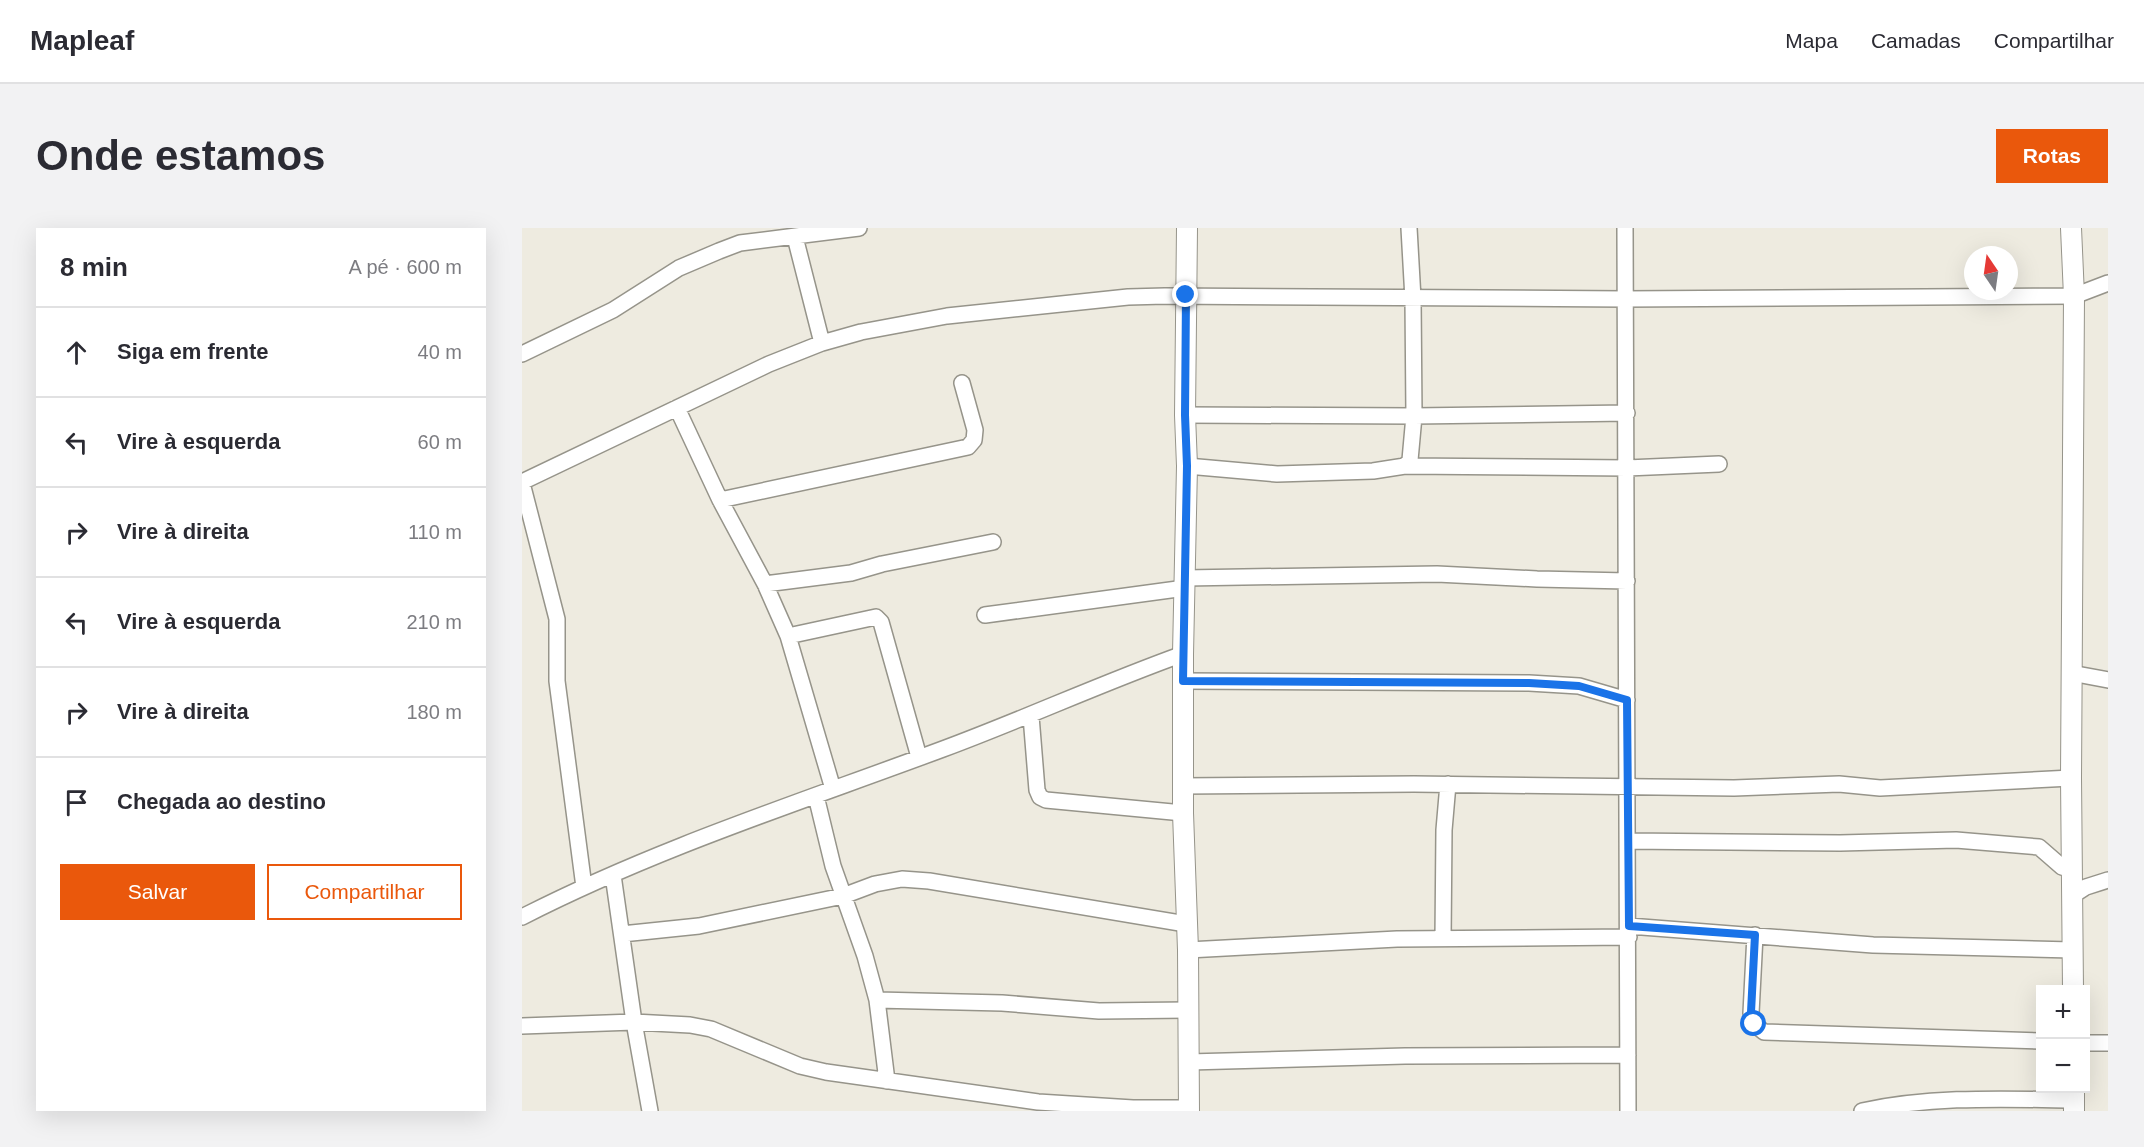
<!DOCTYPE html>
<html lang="pt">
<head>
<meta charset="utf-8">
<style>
	body { margin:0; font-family:Helvetica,sans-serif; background:#f2f2f3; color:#2b2b33 }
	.controls { position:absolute; right:18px; bottom:18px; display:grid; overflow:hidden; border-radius:0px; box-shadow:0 6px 24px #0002 }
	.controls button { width:54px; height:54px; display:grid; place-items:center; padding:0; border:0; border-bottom:2px solid #e1e1e2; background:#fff; color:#2b2b33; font:30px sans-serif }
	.compass { position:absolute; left:1442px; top:18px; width:54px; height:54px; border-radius:50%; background:#fff; box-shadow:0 6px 24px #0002; rotate:347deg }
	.stop { position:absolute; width:18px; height:18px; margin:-14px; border:4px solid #1a73e8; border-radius:50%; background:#fff }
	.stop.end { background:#1a73e8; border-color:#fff; box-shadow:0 2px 6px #0008 }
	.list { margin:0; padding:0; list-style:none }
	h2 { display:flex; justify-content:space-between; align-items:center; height:78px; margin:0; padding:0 24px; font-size:26px }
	h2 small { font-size:20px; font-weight:400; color:#7c7c81 }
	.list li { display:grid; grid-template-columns:39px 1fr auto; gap:18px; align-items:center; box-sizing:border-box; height:90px; padding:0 24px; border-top:2px solid #e1e1e2 }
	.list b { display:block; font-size:22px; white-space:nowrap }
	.list em { font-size:20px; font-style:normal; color:#7c7c81 }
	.actions { display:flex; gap:12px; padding:18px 24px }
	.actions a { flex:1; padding:14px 0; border:2px solid #ea580c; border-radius:0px; text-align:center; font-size:21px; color:#ea580c }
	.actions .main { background:#ea580c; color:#fff }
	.icon { flex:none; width:33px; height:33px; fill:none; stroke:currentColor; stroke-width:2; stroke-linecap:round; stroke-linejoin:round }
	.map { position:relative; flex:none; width:1586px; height:883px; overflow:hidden; border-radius:0px }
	header { display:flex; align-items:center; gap:36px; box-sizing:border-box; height:84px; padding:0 30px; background:#fff; border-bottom:2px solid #e1e1e2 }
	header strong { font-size:28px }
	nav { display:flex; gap:33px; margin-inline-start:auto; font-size:21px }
	.intro { display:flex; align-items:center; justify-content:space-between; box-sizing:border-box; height:144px; padding:0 36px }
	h1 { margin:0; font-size:42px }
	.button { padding:15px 27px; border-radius:0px; background:#ea580c; color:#fff; font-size:21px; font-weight:700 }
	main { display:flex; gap:36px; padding:0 36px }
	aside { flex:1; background:#fff; border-radius:0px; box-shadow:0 6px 24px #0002 }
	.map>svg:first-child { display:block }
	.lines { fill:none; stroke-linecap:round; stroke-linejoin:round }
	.minor-casing { stroke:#96948a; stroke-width:18 }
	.tertiary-casing { stroke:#96948a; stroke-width:22 }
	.minor { stroke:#fff; stroke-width:15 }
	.tertiary { stroke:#fff; stroke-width:20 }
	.route { stroke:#1a73e8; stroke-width:8 }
</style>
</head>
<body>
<header>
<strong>Mapleaf</strong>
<nav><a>Mapa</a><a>Camadas</a><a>Compartilhar</a></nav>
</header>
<div class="intro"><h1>Onde estamos</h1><a class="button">Rotas</a></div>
<main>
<aside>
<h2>8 min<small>A pé · 600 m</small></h2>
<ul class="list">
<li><svg class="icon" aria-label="ahead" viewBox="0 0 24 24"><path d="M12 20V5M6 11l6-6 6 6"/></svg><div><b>Siga em frente</b></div><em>40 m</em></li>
<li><svg class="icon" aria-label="left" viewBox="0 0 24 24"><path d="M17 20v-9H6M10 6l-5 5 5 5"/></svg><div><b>Vire à esquerda</b></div><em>60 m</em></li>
<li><svg class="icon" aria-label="right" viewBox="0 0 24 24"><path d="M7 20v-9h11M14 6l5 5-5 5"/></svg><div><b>Vire à direita</b></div><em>110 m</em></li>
<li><svg class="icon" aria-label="left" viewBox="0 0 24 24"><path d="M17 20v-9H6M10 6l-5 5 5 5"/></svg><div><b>Vire à esquerda</b></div><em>210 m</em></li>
<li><svg class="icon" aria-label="right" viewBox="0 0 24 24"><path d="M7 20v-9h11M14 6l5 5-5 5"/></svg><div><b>Vire à direita</b></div><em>180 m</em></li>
<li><svg class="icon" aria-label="arrive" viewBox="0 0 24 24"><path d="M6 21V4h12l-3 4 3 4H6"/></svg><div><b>Chegada ao destino</b></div></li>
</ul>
<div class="actions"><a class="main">Salvar</a><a>Compartilhar</a></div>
</aside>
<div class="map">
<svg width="1586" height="883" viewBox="0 0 1586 883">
	<rect width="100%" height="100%" fill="#eeebe0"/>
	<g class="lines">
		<g class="minor-casing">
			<path id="minor" d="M 1103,0 L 1106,883
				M 273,9 L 300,115
				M 0,126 L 91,82 L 157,40 L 197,23 L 218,15 L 337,0
				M 155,180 L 198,272 L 243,356 L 266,408 L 311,561
				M 663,187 L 892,188 L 1105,185
				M 665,238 L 755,246 L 851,243 L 883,238 L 888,232 L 892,188 L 891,71 L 887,0
				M 883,238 L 1105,240 L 1197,236
				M 0,254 L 247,136 L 300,115 L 339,104 L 425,88 L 606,69 L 643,68 L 1103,71 L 1552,68 L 1586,55
				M 0,255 L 35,391 L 35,453 L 62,659
				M 198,272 L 446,219 L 452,212 L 453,202 L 440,155
				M 663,350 L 915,346 L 1015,351 L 1105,353
				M 243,356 L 329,345 L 360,336 L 471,314
				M 463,387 L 663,360
				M 266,408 L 354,389 L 359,394 L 397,529
				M 1549,445 L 1586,452
				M 661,453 L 1007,455 L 1057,458 L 1105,472
				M 509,488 L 515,562 L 518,569 L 524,572 L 661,585
				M 661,558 L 892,556 L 1212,560 L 1317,556 L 1358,560 L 1549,550
				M 294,568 L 311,638 L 343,728 L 355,772 L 365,853
				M 1105,613 L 1318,615 L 1434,612 L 1517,619 L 1540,639 L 1550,642
				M 91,647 L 112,794 L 128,883
				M 1550,668 L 1564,659 L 1586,652
				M 0,689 C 135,620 279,574 421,521 C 502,491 580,455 661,426
				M 1107,698 L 1351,717 L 1550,722
				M 100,706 L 177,698 L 321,668 L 353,656 L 380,651 L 407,653 L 664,696
				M 1233,707 L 1229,785 L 1232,796 L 1242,804 L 1518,813
				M 921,711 L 922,602 L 926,556
				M 666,722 L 875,711 L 1107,709
				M 355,772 L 480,775 L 577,783 L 666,782
				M 0,798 L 112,794 L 168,797 L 189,801 L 278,838 L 304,844 L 516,874 L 611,880 L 667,880
				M 1564,815 L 1586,815
				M 667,834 L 883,828 L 1106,827
				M 1340,883 C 1409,868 1481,871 1552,872"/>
		</g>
		<g class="tertiary-casing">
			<path id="tertiary" d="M 665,0 L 663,187 L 665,238 L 661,426 L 661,585 L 666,722 L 667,883
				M 1549,0 L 1552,68 L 1549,550 L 1551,762
				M 1552,860 L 1552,883"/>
		</g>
		<use href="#minor" class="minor"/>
		<use href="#tertiary" class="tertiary"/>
	</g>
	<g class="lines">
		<path class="route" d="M 664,67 L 663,187 L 665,238 L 661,453 L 1007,455 L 1057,458 L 1105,472 L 1107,698 L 1233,707 L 1229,784 L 1232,796"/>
	</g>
</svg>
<div class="controls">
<button>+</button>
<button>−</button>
</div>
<svg class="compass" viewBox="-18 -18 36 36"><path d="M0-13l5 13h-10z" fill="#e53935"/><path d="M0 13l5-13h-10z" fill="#7c7c81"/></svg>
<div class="stop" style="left:1232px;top:796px"></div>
<div class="stop end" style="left:664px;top:67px"></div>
</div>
</main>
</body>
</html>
